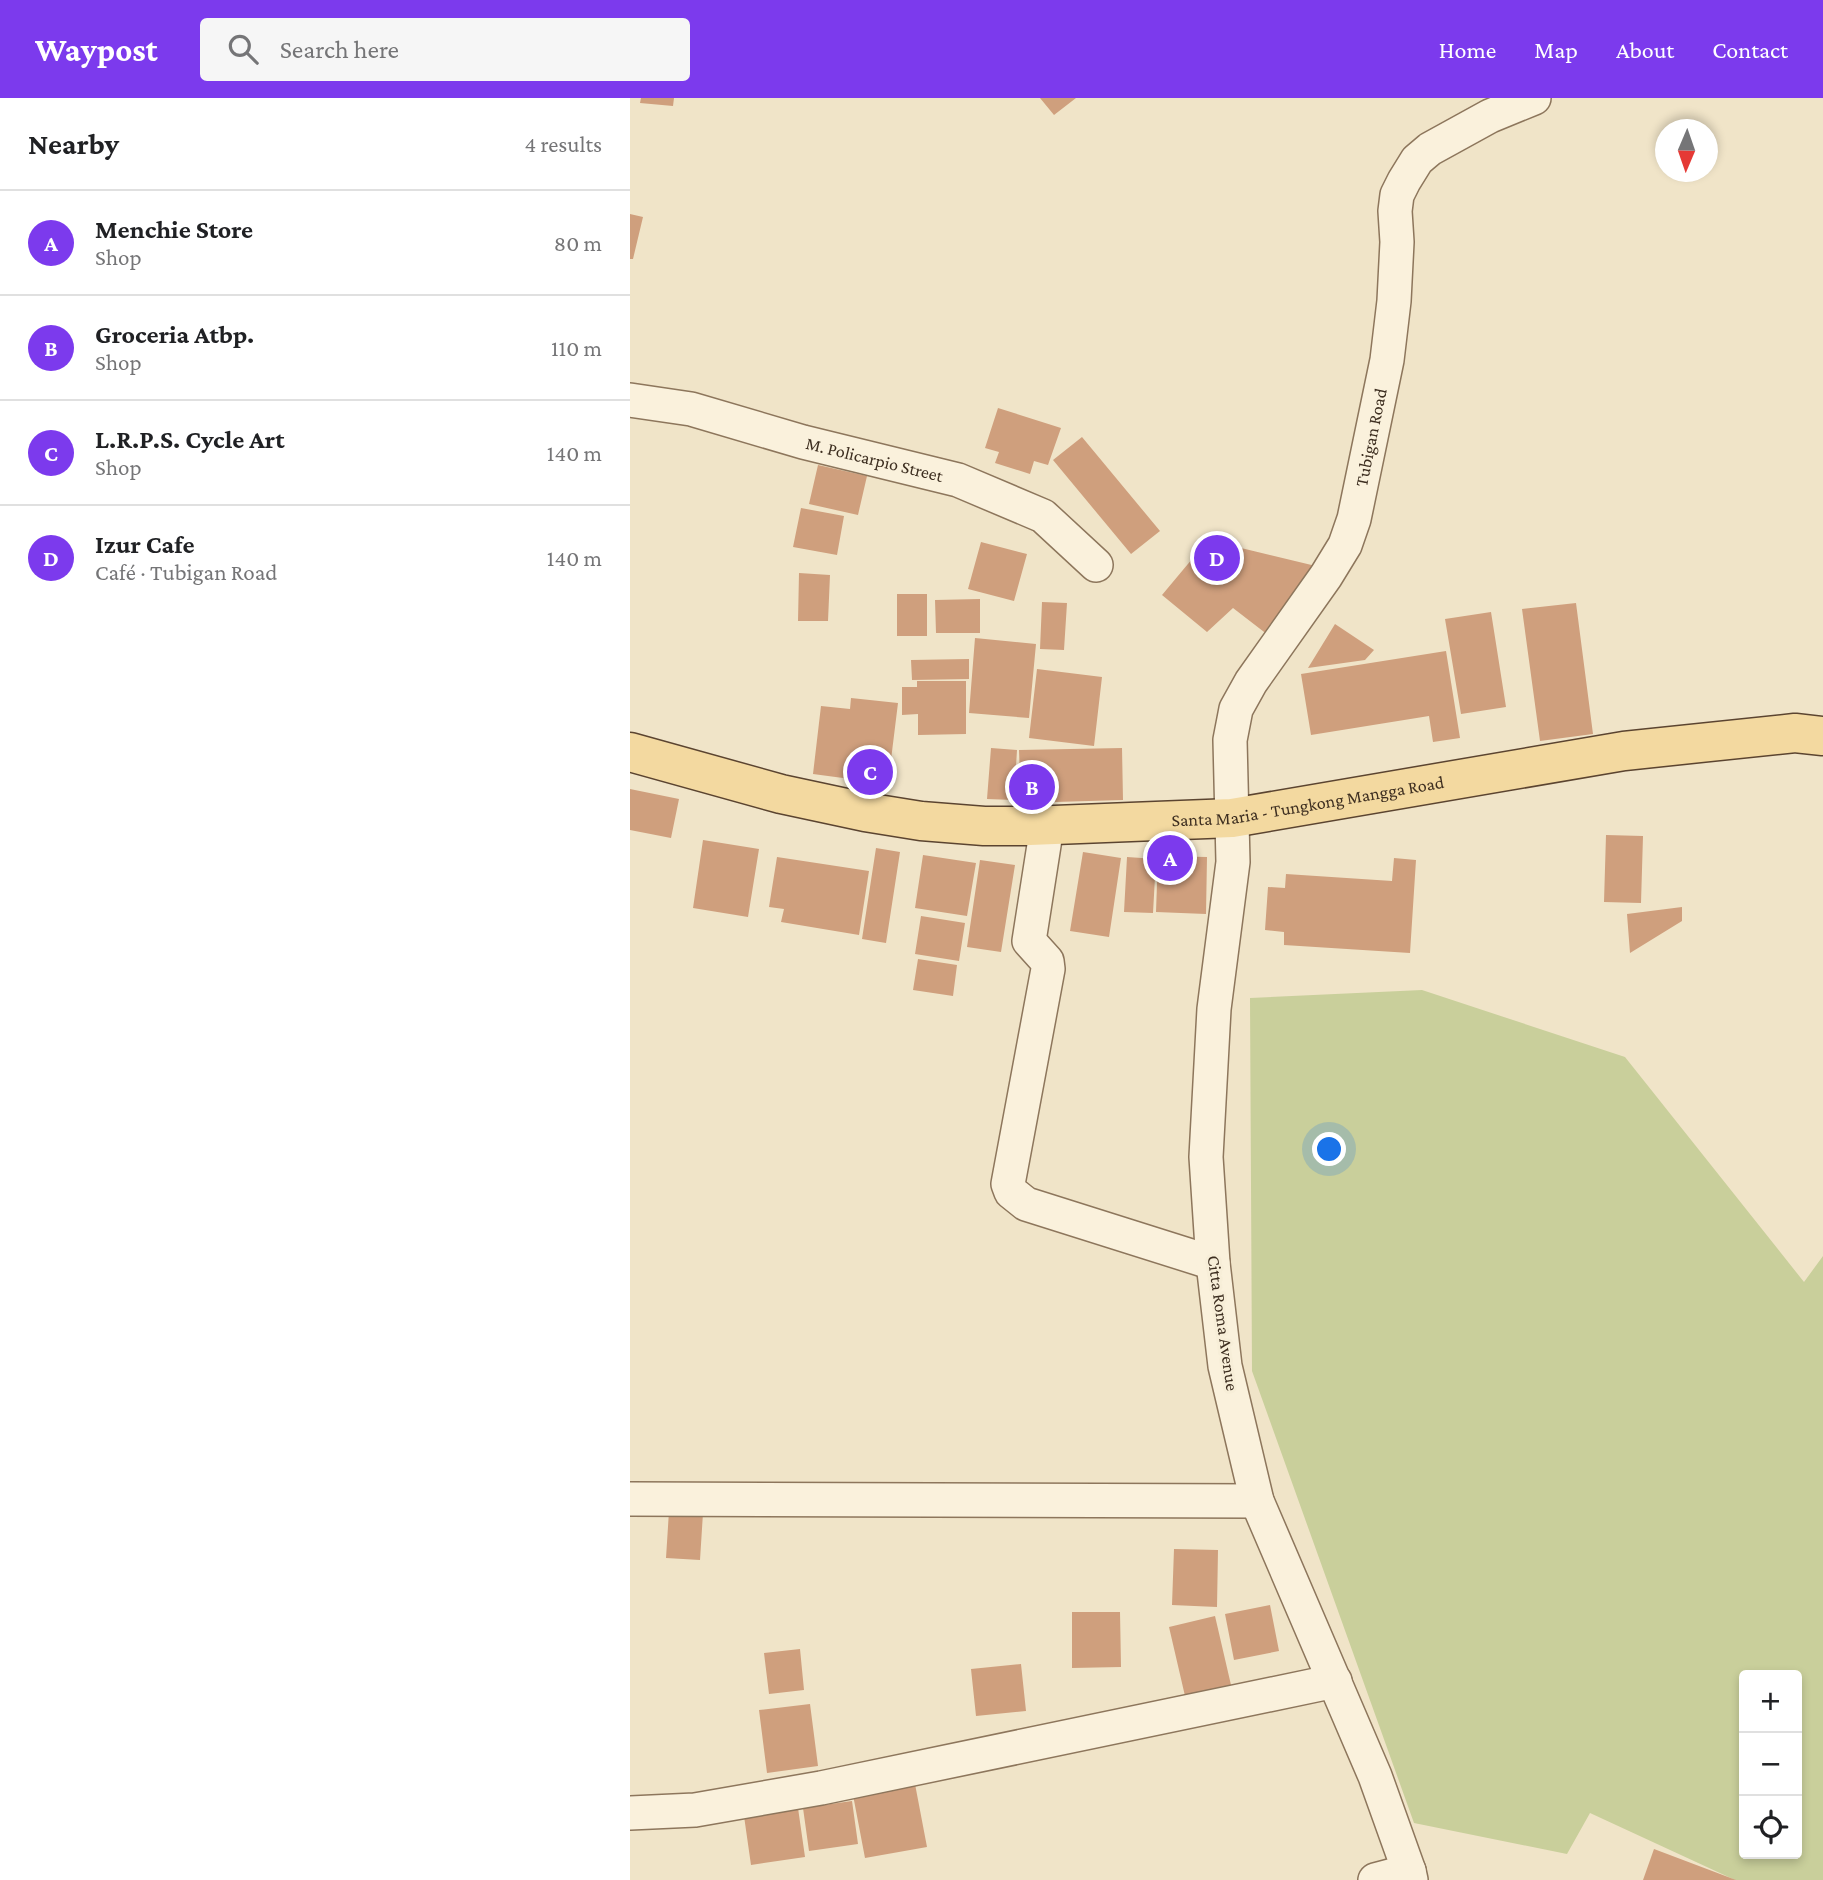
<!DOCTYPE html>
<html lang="en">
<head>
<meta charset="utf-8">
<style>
	body { margin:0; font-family:"Crimson Pro",serif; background:#f6f6f6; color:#202124 }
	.controls { position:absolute; right:21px; bottom:21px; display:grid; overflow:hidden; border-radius:7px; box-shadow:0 4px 10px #0003 }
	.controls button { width:63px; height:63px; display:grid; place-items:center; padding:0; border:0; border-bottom:2px solid #e0e0e0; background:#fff; color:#202124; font:35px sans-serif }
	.compass { position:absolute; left:1025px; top:21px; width:63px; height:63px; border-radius:50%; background:#fff; box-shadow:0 4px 10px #0003; rotate:182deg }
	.you { position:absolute; left:700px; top:1052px; width:24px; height:24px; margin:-18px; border:5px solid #fff; border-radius:50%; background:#1a73e8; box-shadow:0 0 0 10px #1a73e833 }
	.badge { display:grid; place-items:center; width:46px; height:46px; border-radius:50%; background:#7c3aed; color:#fff; font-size:23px; font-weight:700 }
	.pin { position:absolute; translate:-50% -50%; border:4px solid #fff; box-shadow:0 2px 7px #0006 }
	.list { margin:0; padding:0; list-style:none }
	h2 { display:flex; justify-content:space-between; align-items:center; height:91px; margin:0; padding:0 28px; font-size:30px }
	h2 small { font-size:23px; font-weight:400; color:#757577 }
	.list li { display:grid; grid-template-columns:46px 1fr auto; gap:21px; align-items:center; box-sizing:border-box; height:105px; padding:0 28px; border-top:2px solid #e0e0e0 }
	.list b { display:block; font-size:26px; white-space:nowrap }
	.list p { margin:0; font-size:23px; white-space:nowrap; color:#757577 }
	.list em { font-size:23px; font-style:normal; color:#757577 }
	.icon { flex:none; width:38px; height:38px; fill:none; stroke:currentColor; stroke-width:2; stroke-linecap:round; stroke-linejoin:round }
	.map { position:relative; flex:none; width:1193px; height:1782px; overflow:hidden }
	header { display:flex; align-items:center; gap:42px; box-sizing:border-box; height:98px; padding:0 35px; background:#7c3aed; color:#fff }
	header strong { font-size:33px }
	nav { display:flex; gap:38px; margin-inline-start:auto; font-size:24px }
	.search { width:490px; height:63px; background:#f6f6f6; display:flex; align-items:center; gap:18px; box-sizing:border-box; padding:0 24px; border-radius:7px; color:#757577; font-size:26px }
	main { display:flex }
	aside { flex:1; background:#fff }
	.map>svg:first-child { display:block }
	.green { fill:#c9cf9b; fill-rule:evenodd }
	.building { fill:#cf9f7d }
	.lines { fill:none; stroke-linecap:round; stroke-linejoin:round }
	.minor-casing { stroke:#8d765c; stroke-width:36 }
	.major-casing { stroke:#5b4430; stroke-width:41 }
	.minor { stroke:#faf1dc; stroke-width:33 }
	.major { stroke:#f3d9a0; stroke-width:38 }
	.labels { text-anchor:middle; stroke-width:6; stroke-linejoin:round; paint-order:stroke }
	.street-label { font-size:18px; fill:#3d2e20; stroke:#f7eed8 }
</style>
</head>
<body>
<header>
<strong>Waypost</strong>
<div class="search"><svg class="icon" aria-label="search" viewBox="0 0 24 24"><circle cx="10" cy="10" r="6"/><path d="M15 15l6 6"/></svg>Search here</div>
<nav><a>Home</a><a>Map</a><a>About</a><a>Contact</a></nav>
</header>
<main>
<aside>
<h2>Nearby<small>4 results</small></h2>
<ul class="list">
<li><span class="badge">A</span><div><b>Menchie Store</b><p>Shop</p></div><em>80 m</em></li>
<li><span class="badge">B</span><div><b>Groceria Atbp.</b><p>Shop</p></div><em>110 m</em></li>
<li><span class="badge">C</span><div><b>L.R.P.S. Cycle Art</b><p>Shop</p></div><em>140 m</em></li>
<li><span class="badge">D</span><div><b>Izur Cafe</b><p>Café · Tubigan Road</p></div><em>140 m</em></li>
</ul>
</aside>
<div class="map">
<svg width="1193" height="1782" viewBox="0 0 1193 1782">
	<rect width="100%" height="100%" fill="#f0e4c8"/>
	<path class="green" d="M 792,892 L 995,959 L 1174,1184 L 1193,1158 L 1193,1782 L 1105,1782 L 960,1715 L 937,1756 L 784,1725 L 622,1273 L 620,900 ZM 1114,1577 L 1167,1577 L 1167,1756 L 1114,1756 Z"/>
	<path class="building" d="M 11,0 L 44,0 L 43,8 L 10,5 Z
		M 410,0 L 446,0 L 424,17 Z
		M 0,116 L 13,119 L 3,161 L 0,161 Z
		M 368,310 L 431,330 L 418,367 L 404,363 L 400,376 L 365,365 L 369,354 L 355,350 Z
		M 452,339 L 530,433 L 501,456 L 423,362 Z
		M 188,367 L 237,378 L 228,417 L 179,406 Z
		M 171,410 L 214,418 L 207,457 L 163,449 Z
		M 578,442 L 694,470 L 638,537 L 603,510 L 577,534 L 532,497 Z
		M 351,444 L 397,456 L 384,503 L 338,491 Z
		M 169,475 L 200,477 L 198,523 L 168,523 Z
		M 267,496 L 297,496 L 297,538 L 267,538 Z
		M 350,501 L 350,535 L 306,535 L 305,502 Z
		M 412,504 L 437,505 L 434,552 L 410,551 Z
		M 946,505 L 963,636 L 910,643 L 892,511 Z
		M 861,514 L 876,609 L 831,616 L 815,521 Z
		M 705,526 L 744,552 L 735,562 L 678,570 Z
		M 345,540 L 406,546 L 399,620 L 339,615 Z
		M 816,553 L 830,640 L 803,644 L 799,618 L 681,637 L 671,576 Z
		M 339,561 L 339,581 L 282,582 L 281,562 Z
		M 407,571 L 472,579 L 464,648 L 399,640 Z
		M 287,583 L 336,583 L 336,636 L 288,637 L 288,616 L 272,617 L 272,589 L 287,589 Z
		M 221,600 L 268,605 L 258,686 L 183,676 L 191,608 L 220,611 Z
		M 361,650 L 387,652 L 384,702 L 357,701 Z
		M 492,650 L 493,702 L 391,705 L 389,652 Z
		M 0,691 L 49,701 L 41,740 L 0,732 Z
		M 976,737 L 1013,738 L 1011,805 L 974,804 Z
		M 73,742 L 129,751 L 118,819 L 63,810 Z
		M 246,750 L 270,754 L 256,845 L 232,841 Z
		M 453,754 L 491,760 L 479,839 L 440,833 Z
		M 293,757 L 346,765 L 337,818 L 285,810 Z
		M 528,758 L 577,759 L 576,816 L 526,814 Z
		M 147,759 L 239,773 L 229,837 L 151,824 L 154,811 L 139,809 Z
		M 497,759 L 526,761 L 523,815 L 494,814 Z
		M 764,760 L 786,762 L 780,855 L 654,847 L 654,834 L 635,832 L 638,789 L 655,790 L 656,776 L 762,783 Z
		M 350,762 L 385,767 L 371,854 L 337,849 Z
		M 1052,809 L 1052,823 L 1000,855 L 997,816 Z
		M 291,818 L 335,825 L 329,863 L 285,856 Z
		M 288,861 L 327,867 L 323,898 L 283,892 Z
		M 39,1413 L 73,1415 L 70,1462 L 36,1460 Z
		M 544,1451 L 588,1452 L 587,1509 L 542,1507 Z
		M 640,1507 L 649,1553 L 604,1562 L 595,1516 Z
		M 442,1514 L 490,1514 L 491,1569 L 442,1570 Z
		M 585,1518 L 601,1587 L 555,1598 L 539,1529 Z
		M 170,1551 L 174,1592 L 139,1596 L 134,1555 Z
		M 391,1566 L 396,1613 L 346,1618 L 341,1571 Z
		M 180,1606 L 188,1668 L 137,1675 L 129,1612 Z
		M 285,1686 L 297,1749 L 235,1760 L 223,1697 Z
		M 222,1703 L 228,1746 L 179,1753 L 173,1710 Z
		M 168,1710 L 175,1759 L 121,1767 L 114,1718 Z
		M 1024,1751 L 1106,1782 L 1013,1782 Z"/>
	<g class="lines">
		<g class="minor-casing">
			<g id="minor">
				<path id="s1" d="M 0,302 L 61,311 L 173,344 L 328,382 L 413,418 L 466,467"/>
				<path d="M 417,728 L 399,843 L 417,863 L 418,871 L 378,1086 L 381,1094 L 396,1106 L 583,1165"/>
				<path d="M 0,1401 L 627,1403"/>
				<path d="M 0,1715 L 65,1712 L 191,1690 L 705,1583"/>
				<path d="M 745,1782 L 779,1773"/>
				<path id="s2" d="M 781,1782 L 779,1773 L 745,1678 L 627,1403 L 595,1268 L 583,1165 L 576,1059 L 584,911 L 603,764 L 600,642 L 606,611 L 621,584 L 696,478 L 715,447 L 724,421 L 757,262 L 764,203 L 767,144 L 765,113 L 767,97 L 774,83 L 787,62 L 800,51 L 860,18 L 904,0"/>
			</g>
		</g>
		<g class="major-casing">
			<g id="major">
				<path id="s3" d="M 0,654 L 151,696 L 235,714 L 291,723 L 354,728 L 399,728 L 602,720 L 994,653 L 1165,635 L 1193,638"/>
			</g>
		</g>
		<use href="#minor" class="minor"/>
		<use href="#major" class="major"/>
	</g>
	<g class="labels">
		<g class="street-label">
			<text dy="6" stroke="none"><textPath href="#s2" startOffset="1516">Tubigan Road</textPath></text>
			<text dy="6" stroke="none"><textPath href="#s1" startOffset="252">M. Policarpio Street</textPath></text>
			<text dy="6" stroke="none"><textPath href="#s3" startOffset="688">Santa Maria - Tungkong Mangga Road</textPath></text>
			<text transform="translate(593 1225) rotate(82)" y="6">Citta Roma Avenue</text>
		</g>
	</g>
</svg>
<div class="controls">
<button>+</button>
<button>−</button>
<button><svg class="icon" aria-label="locate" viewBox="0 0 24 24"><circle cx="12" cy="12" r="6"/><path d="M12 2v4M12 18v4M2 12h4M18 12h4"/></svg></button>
</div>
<svg class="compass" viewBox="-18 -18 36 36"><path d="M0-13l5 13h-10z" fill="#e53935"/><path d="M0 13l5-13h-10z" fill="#757577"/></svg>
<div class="you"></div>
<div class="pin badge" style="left:540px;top:760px">A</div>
<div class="pin badge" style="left:402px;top:689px">B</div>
<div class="pin badge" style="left:240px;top:674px">C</div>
<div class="pin badge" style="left:587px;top:460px">D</div>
</div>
</main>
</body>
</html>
